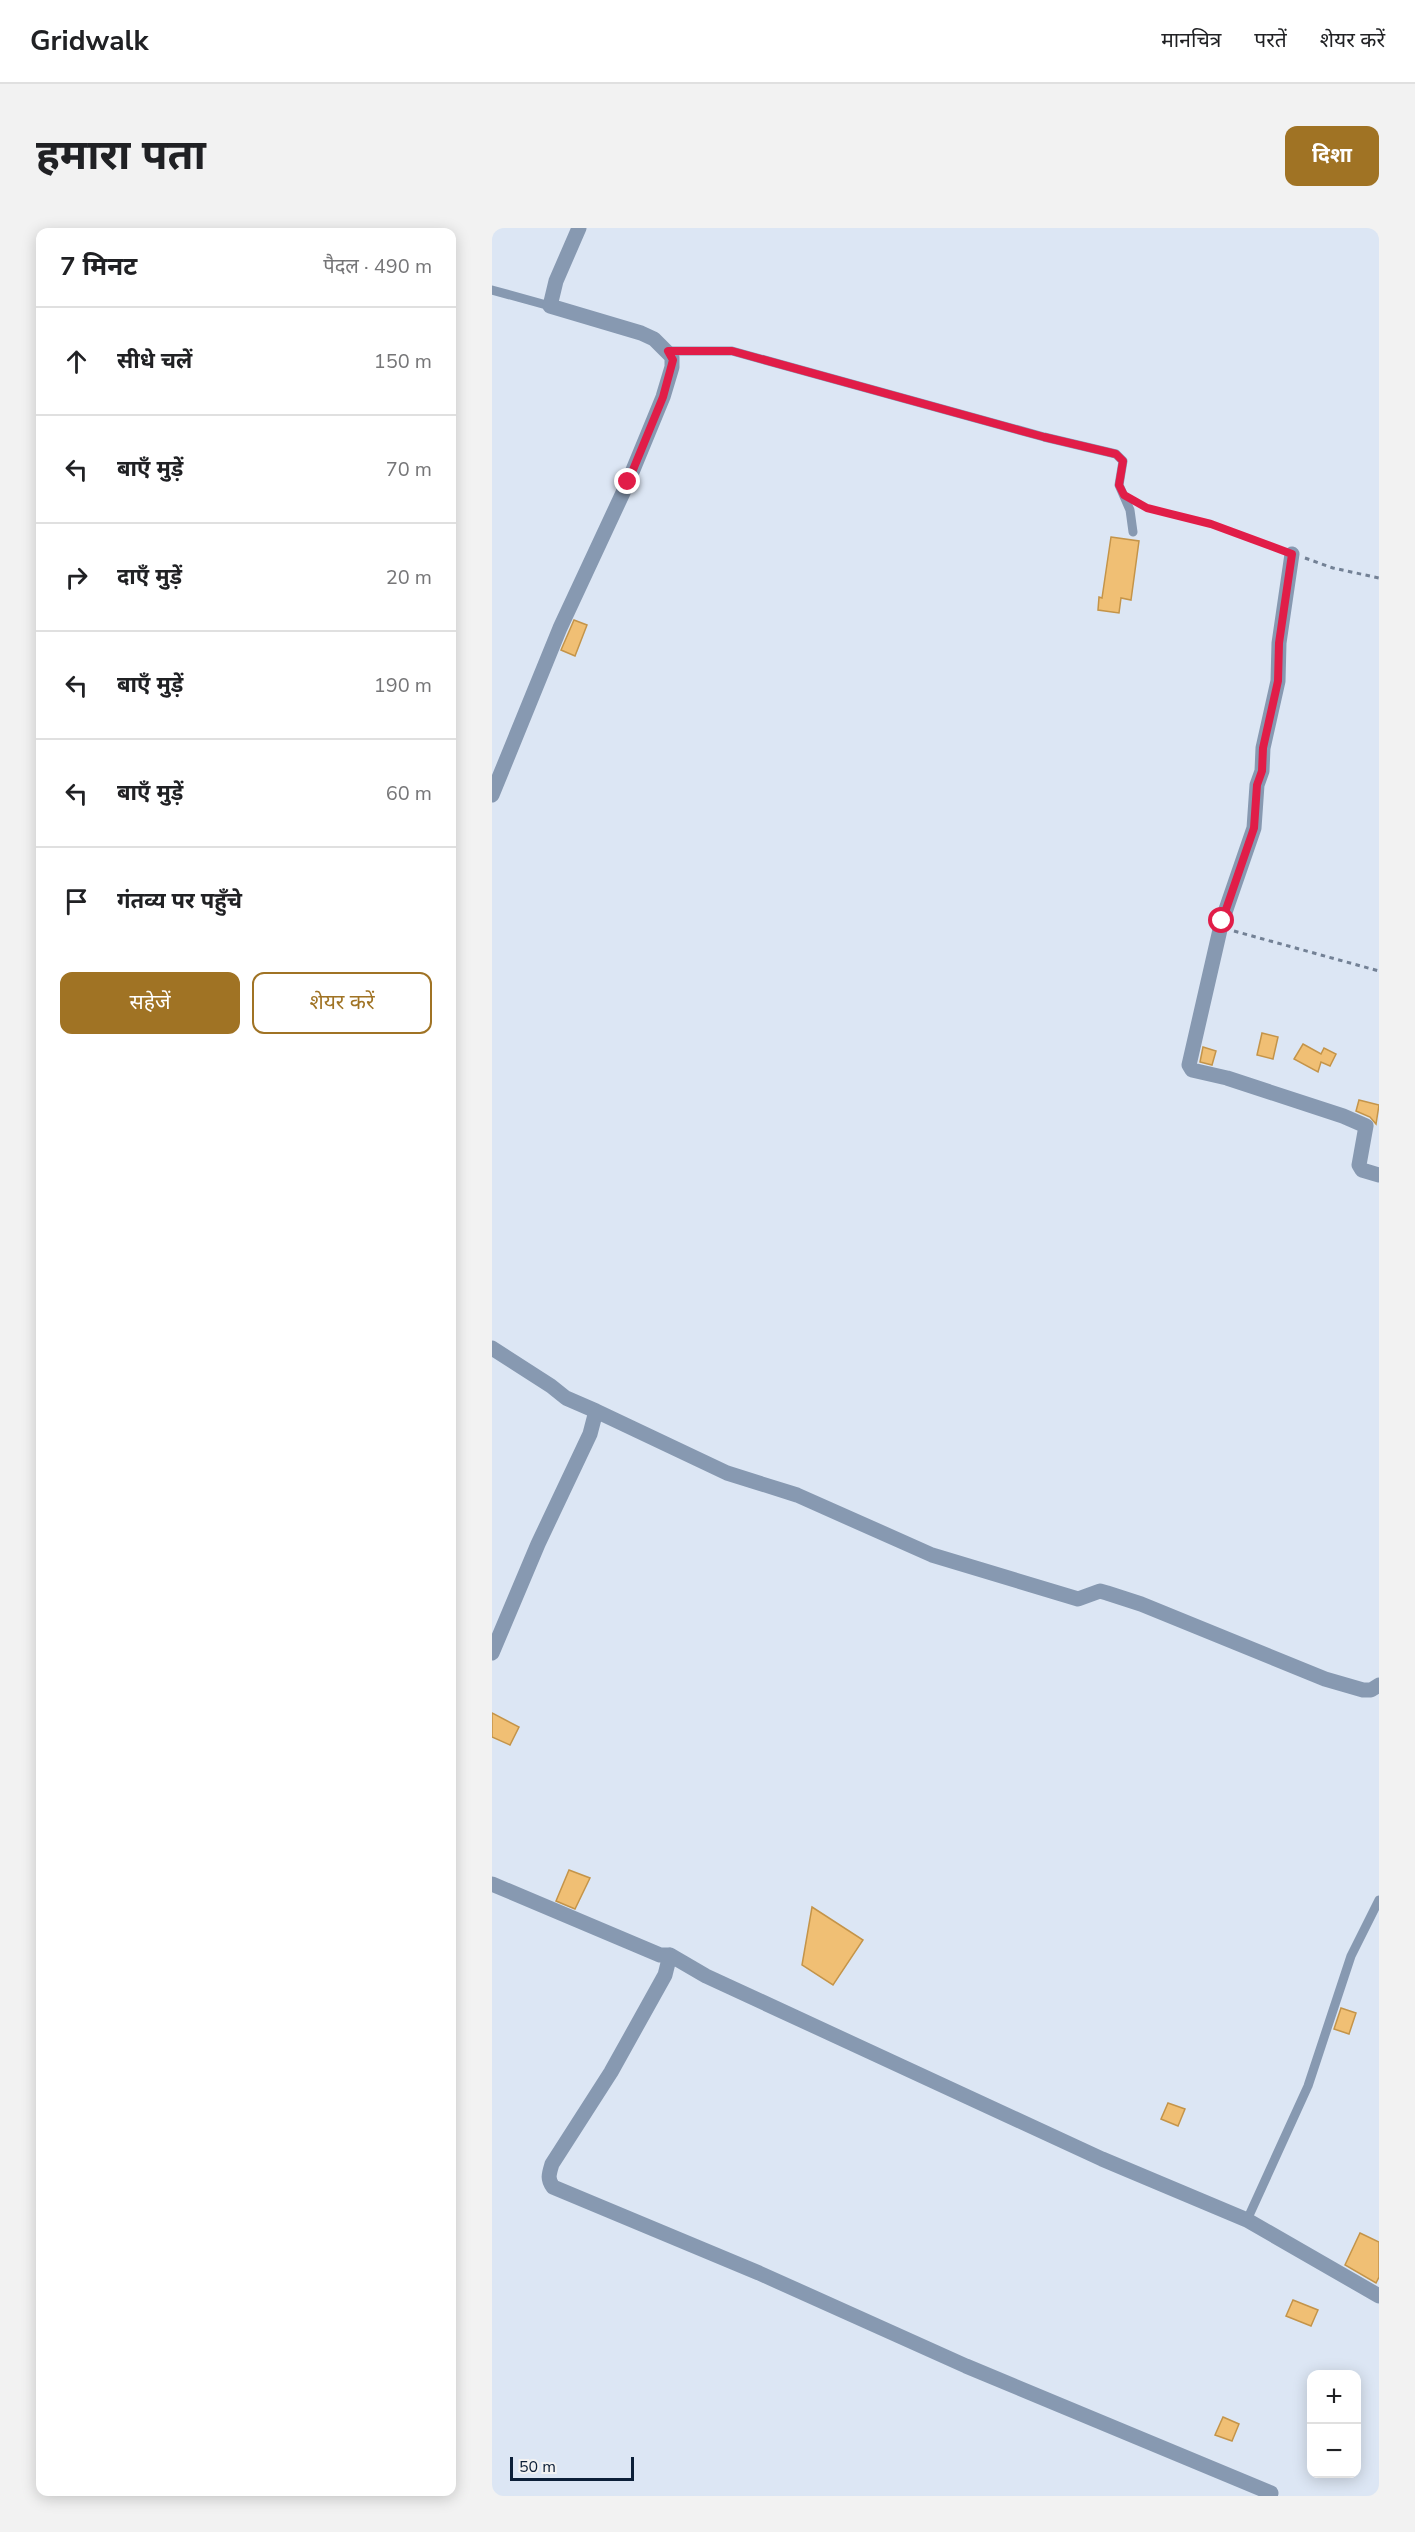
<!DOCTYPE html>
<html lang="hi">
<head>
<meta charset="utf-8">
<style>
	body { margin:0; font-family:"Nunito Sans","Noto Sans Devanagari",sans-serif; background:#f2f2f2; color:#202124 }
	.controls { position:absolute; right:18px; bottom:18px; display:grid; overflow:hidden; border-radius:12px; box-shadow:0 3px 15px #0003 }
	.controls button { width:54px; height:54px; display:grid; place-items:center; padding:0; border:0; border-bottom:2px solid #e0e0e0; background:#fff; color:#202124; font:30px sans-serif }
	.scale { position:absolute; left:18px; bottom:15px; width:124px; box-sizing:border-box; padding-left:6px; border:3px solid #0c1f38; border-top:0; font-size:16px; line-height:21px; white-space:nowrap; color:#0c1f38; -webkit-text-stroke:4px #f2f2f2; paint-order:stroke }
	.stop { position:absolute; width:18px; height:18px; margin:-14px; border:4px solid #e11d48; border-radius:50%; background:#fff }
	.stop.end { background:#e11d48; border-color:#fff; box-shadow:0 2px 6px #0008 }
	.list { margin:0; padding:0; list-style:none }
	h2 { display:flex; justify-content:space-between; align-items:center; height:78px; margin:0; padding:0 24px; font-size:26px }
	h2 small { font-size:20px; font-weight:400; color:#757577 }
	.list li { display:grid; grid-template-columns:39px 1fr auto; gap:18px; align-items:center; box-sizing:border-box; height:108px; padding:0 24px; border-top:2px solid #e0e0e0 }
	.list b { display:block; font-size:22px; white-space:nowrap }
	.list em { font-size:20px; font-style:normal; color:#757577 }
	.actions { display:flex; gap:12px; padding:18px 24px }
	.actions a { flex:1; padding:14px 0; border:2px solid #a07324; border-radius:12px; text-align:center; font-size:21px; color:#a07324 }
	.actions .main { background:#a07324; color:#fff }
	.icon { flex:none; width:33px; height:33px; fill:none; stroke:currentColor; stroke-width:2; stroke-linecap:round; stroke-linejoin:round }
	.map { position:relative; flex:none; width:887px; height:2268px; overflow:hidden; border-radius:12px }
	header { display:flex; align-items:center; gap:36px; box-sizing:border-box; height:84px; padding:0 30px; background:#fff; border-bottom:2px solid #e0e0e0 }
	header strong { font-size:28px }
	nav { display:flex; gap:33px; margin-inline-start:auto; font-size:21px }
	.intro { display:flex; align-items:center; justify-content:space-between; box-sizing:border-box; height:144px; padding:0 36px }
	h1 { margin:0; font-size:42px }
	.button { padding:15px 27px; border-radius:12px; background:#a07324; color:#fff; font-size:21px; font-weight:700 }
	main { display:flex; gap:36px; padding:0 36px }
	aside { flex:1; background:#fff; border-radius:12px; box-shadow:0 3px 15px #0003 }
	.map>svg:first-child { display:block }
	.building { fill:#f0bf74; stroke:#c49449; stroke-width:1.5 }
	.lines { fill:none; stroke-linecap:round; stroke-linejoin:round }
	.path { stroke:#738195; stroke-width:3; stroke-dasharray:4.5 4.5; stroke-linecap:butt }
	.service { stroke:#8799b1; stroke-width:9 }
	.minor { stroke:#8799b1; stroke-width:15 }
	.route { stroke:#e11d48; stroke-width:8 }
</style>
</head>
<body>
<header>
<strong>Gridwalk</strong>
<nav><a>मानचित्र</a><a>परतें</a><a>शेयर करें</a></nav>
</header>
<div class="intro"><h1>हमारा पता</h1><a class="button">दिशा</a></div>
<main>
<aside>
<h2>7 मिनट<small>पैदल · 490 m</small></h2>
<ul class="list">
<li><svg class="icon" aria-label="ahead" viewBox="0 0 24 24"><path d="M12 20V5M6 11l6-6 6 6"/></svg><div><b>सीधे चलें</b></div><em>150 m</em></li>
<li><svg class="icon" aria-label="left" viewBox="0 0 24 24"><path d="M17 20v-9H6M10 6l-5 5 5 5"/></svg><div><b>बाएँ मुड़ें</b></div><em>70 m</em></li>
<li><svg class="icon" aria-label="right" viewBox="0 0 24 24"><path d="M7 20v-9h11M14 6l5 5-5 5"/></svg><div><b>दाएँ मुड़ें</b></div><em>20 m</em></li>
<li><svg class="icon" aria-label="left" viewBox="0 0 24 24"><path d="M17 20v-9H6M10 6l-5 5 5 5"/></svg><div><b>बाएँ मुड़ें</b></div><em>190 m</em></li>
<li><svg class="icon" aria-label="left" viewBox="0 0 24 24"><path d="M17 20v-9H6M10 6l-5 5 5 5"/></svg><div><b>बाएँ मुड़ें</b></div><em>60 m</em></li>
<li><svg class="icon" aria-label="arrive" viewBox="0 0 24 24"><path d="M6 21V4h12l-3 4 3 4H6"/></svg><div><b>गंतव्य पर पहुँचे</b></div></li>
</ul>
<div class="actions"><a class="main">सहेजें</a><a>शेयर करें</a></div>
</aside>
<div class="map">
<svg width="887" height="2268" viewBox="0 0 887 2268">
	<rect width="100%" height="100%" fill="#dce6f4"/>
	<path class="building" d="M 619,309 L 647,313 L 639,372 L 629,370 L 627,385 L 606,382 L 607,369 L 610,370 Z
		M 82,392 L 95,397 L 83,428 L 69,422 Z
		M 770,805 L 786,809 L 781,831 L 765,827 Z
		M 811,816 L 829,826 L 832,820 L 844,826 L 838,838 L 829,834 L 826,844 L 802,831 Z
		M 711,819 L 724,823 L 720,837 L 708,834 Z
		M 867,872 L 887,877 L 884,896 L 878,889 L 864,883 Z
		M 0,1485 L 27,1499 L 18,1517 L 0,1509 Z
		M 77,1642 L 98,1650 L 83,1681 L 64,1673 Z
		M 320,1679 L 371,1712 L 341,1757 L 310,1737 Z
		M 849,1780 L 864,1785 L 857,1806 L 842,1801 Z
		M 676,1875 L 693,1881 L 686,1898 L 669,1891 Z
		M 868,2005 L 887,2014 L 887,2049 L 884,2055 L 853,2037 Z
		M 801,2072 L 826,2082 L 819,2098 L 794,2088 Z
		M 731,2189 L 747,2196 L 740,2213 L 723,2207 Z"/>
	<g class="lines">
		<path class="path" d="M 649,277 L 655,280 L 719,296 L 785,321
			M 813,330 L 841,340 L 887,350
			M 742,703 L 887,743"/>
		<path class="service" d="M 0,62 L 58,78
			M 175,123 L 240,123 L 552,209 L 624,226 L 631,233 L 627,257 L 638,282 L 641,304
			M 755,1992 L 816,1858 L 859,1728 L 887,1672"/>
		<path class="minor" d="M 800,326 L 787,415 L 786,453 L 771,520 L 770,543 L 765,557 L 762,600 L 730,693 L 697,837 L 700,842 L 735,850 L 851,888 L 874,898 L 867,937 L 870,942 L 887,947
			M 0,567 L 68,400 L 136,254 L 171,169 L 180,139 L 180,129 L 162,111 L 149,105 L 58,78 L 64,53 L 87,0
			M 0,1120 L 59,1158 L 74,1170 L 104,1183 L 98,1206 L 46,1316 L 0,1425
			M 104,1183 L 235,1245 L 305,1267 L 440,1327 L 586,1371 L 608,1363 L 615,1365 L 649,1376 L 833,1451 L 871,1462 L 879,1462 L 887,1457
			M 0,1656 L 168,1727 L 178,1727 L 173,1747 L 119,1844 L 60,1936 C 57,1946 55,1951 61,1959 L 267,2045 L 474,2138 L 779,2265
			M 178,1727 L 214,1748 L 610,1931 L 755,1992 L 887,2068"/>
	</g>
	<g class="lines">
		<path class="route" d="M 136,254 L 171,169 L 181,132 L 176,123 L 240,123 L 552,209 L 624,226 L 631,233 L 627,257 L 632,267 L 655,280 L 719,296 L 800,326 L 787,415 L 786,453 L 771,520 L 770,543 L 765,557 L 762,600 L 730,693"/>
	</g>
</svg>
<div class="controls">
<button>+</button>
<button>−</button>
</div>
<div class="scale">50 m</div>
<div class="stop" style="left:730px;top:693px"></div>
<div class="stop end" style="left:136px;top:254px"></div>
</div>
</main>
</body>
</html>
